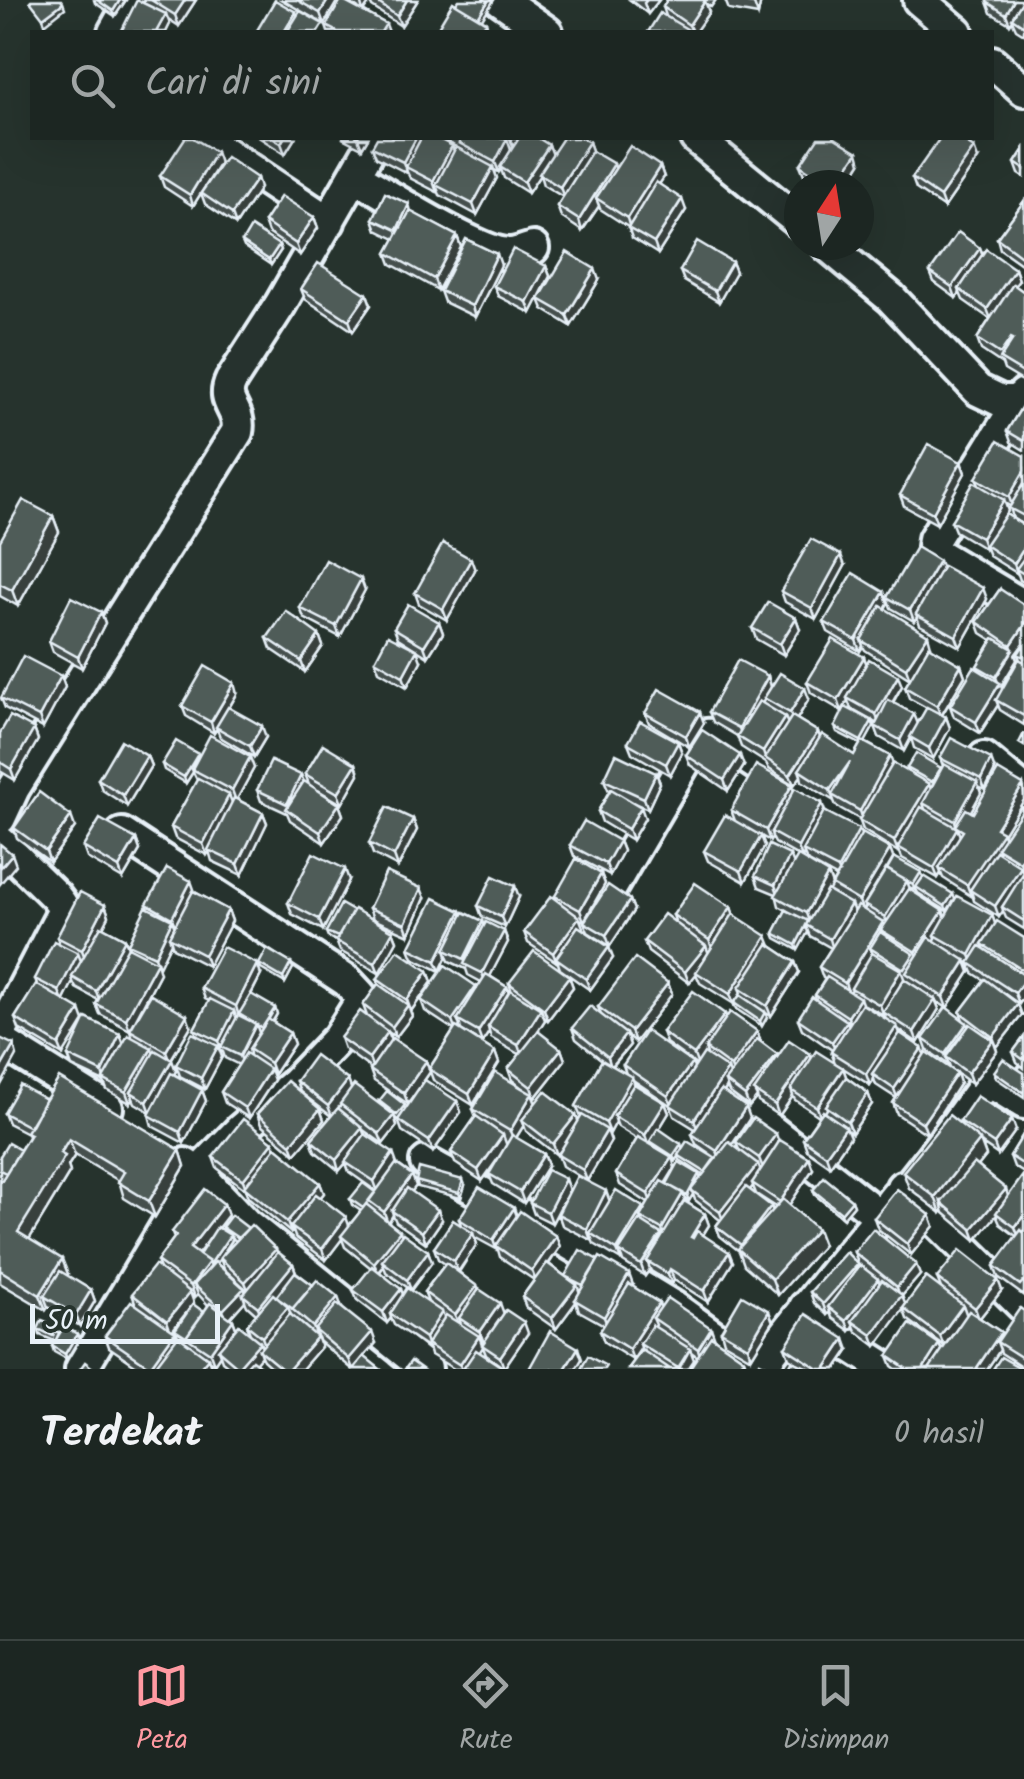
<!DOCTYPE html>
<html lang="id">
<head>
<meta charset="utf-8">
<style>
	body { margin:0; font-family:Kalam,sans-serif; background:#29322f; color:#f1f3f6 }
	.compass { position:absolute; left:784px; top:170px; width:90px; height:90px; border-radius:50%; background:#1c2622; box-shadow:0 10px 40px #0002; rotate:12deg }
	.scale { position:absolute; left:30px; bottom:25px; width:190px; box-sizing:border-box; padding-left:10px; border:5px solid #e8f1f8; border-top:0; font-size:28px; line-height:35px; white-space:nowrap; color:#e8f1f8; -webkit-text-stroke:8px #26332d; paint-order:stroke }
	.list { margin:0; padding:0; list-style:none }
	h2 { display:flex; justify-content:space-between; align-items:center; height:130px; margin:0; padding:0 40px; font-size:42px }
	h2 small { font-size:32px; font-weight:400; color:#a0a5a5 }
	.icon { flex:none; width:55px; height:55px; fill:none; stroke:currentColor; stroke-width:2; stroke-linecap:round; stroke-linejoin:round }
	.map { position:relative; flex:none; width:1024px; height:1369px; overflow:hidden }
	.search { position:absolute; background:#1c2622; box-shadow:0 10px 40px #0002; left:30px; right:30px; top:30px; height:110px; display:flex; align-items:center; gap:25px; box-sizing:border-box; padding:0 35px; border-radius:0px; color:#a0a5a5; font-size:38px }
	.sheet { height:270px; background:#1c2622 }
	nav { display:flex; justify-content:space-around; align-items:center; box-sizing:border-box; height:140px; border-top:2px solid #3a4340; background:#1c2622; font-size:28px; color:#a0a5a5 }
	nav a { display:grid; justify-items:center; gap:5px }
	nav .on { color:#ff9aa2 }
	.map>svg:first-child { display:block }
	.lines { fill:none; stroke-linecap:round; stroke-linejoin:round }
	.street-casing { stroke:#e8f1f8; stroke-width:38 }
	.street { stroke:#26332d; stroke-width:30 }
	.wall { fill:#454f4d; stroke:#e8f1f8; stroke-width:2.5; fill-rule:evenodd }
	.shaded-wall { fill:#38403e; stroke:#e8f1f8; stroke-width:2.5 }
	.building { fill:#505c59; stroke:#e8f1f8; stroke-width:2.5 }
</style>
</head>
<body>
<div class="map">
<svg width="1024" height="1369" viewBox="0 0 1024 1369">
	<rect width="100%" height="100%" fill="#26332d"/>
	<filter id="ink" filterUnits="userSpaceOnUse"><feTurbulence type="fractalNoise" baseFrequency=".01" numOctaves="2"/><feDisplacementMap in="SourceGraphic" scale="20" xChannelSelector="R" yChannelSelector="G"/><feConvolveMatrix kernelMatrix="1 2 1 2 8 2 1 2 1" color-interpolation-filters="sRGB"/></filter>
	<g filter="url(#ink)">
		<g class="lines">
			<g class="street-casing">
				<path id="street" d="M 501,0 L 547,32
					M 919,0 L 957,32
					M 114,32 L 132,0
					M 992,62 L 1024,90
					M 203,138 L 329,222
					M 696,138 L 799,222
					M 355,176 C 385,193 480,255 510,254 C 517,254 526,250 533,248
					M 827,245 L 891,298 L 978,390 L 1001,401 L 1015,401 L 1024,395
					M 1024,394 L 934,539 L 933,547 L 937,554 L 1024,606
					M 984,758 L 1024,791
					M 0,818 L 14,788 L 237,432 C 242,409 220,404 231,381 L 280,305 L 376,138
					M 0,842 L 55,896 L 61,904 L 63,912 L 0,1033
					M 594,917 L 697,741 C 703,734 709,733 717,738 L 841,821 L 1024,937
					M 0,1041 L 107,1108
					M 987,1080 L 1024,1103
					M 730,1098 L 881,1217
					M 426,1162 L 536,1223 L 672,1306 L 759,1369 C 796,1319 835,1271 875,1223 C 887,1210 895,1192 911,1183 C 951,1134 985,1082 1024,1032
					M 185,1164 L 198,1173 L 246,1224 L 426,1369
					M 902,1187 L 1024,1307
					M 805,1307 L 840,1339 L 887,1369
					M 81,1369 L 198,1173 L 240,1130 L 294,1084 L 338,1038 L 358,1006 L 360,995 L 347,981 L 122,834"/>
			</g>
			<use href="#street" class="street"/>
		</g>
		<path class="wall" d="M 94,0 L 126,0 L 115,16 L 95,3 Z
			M 143,0 L 196,0 L 179,26 L 168,19 L 170,24 L 166,32 L 121,32 L 144,3 Z
			M 282,0 L 336,0 L 337,2 L 324,24 Z
			M 346,0 L 418,0 L 401,26 L 372,7 L 370,2 L 363,11 L 386,24 L 389,32 L 328,32 L 326,26 L 357,8 Z
			M 630,0 L 659,0 L 648,14 Z
			M 667,0 L 716,0 L 711,7 L 705,3 L 709,12 L 695,32 L 648,32 L 666,16 L 663,7 Z
			M 725,0 L 761,0 L 758,15 L 729,10 Z
			M 1024,0 L 1024,34 L 1016,29 L 1012,20 L 1010,24 L 991,13 L 987,2 Z
			M 260,138 L 295,138 L 285,154 Z
			M 342,138 L 368,138 L 362,148 Z
			M 441,138 L 519,138 L 549,145 L 552,154 L 589,142 L 592,151 L 615,169 L 660,166 L 664,177 L 659,184 L 686,210 L 658,254 L 632,238 L 628,227 L 600,209 L 599,206 L 582,231 L 561,217 L 557,206 L 563,197 L 543,185 L 540,175 L 528,193 L 504,178 L 501,169 L 499,172 L 494,170 L 497,178 L 477,215 L 440,195 L 438,190 L 437,192 L 410,178 L 407,172 L 407,173 L 376,157 L 372,147 L 452,146 L 454,151 L 461,150 Z
			M 1024,149 L 1024,177 L 1019,174 L 1015,163 Z
			M 978,159 L 944,208 L 916,189 L 912,178 Z
			M 220,163 L 203,191 L 257,178 L 260,188 L 236,225 L 205,204 L 201,193 L 193,206 L 164,187 L 160,176 Z
			M 861,163 L 847,185 L 818,185 L 804,175 L 800,165 Z
			M 1024,201 L 1024,266 L 1000,249 L 997,238 Z
			M 411,212 L 457,236 L 461,247 L 438,290 L 391,264 L 387,253 L 395,239 L 377,230 L 373,219 Z
			M 314,217 L 318,228 L 300,255 L 268,233 L 264,222 Z
			M 242,242 L 279,245 L 281,250 L 271,265 L 244,247 Z
			M 980,248 L 983,254 L 1015,269 L 1019,280 L 1015,286 L 1024,292 L 1024,382 L 1004,370 L 1002,364 L 981,350 L 977,339 L 990,319 L 963,300 L 960,293 L 956,298 L 934,282 L 930,272 Z
			M 732,262 L 736,272 L 719,302 L 684,281 L 680,271 Z
			M 501,265 L 475,317 L 444,302 L 440,291 Z
			M 546,266 L 550,276 L 531,313 L 498,296 L 494,286 Z
			M 599,280 L 571,326 L 543,309 L 539,299 Z
			M 301,289 L 367,294 L 371,305 L 353,331 L 305,299 Z
			M 1024,403 L 1024,450 L 1011,442 L 1007,431 Z
			M 1024,456 L 1024,525 L 1013,519 L 1010,506 L 1006,504 L 1008,511 L 1006,514 L 1024,526 L 1024,582 L 1020,580 L 1018,574 L 989,556 L 986,548 L 985,549 L 955,531 L 951,521 L 979,484 L 976,478 Z
			M 961,462 L 965,473 L 937,524 L 904,506 L 900,495 Z
			M 53,516 L 59,532 L 18,606 L 0,596 L 0,541 Z
			M 845,566 L 816,619 L 785,602 L 781,591 Z
			M 942,567 L 987,599 L 960,647 L 920,625 L 917,617 L 914,621 L 891,608 L 887,597 Z
			M 475,570 L 447,620 L 419,604 L 415,593 Z
			M 1000,589 L 1017,660 L 1001,686 L 1002,688 L 1020,660 L 1018,654 L 1024,644 L 1024,725 L 1000,710 L 998,705 L 980,733 L 954,717 L 950,706 L 978,669 L 977,666 L 992,640 L 981,633 L 977,622 Z
			M 365,590 L 340,637 L 304,618 L 300,608 Z
			M 888,603 L 885,609 L 931,646 L 930,647 L 961,665 L 965,676 L 942,715 L 946,717 L 950,728 L 933,759 L 914,748 L 911,738 L 904,751 L 879,737 L 875,726 L 876,723 L 851,709 L 848,701 L 842,711 L 811,693 L 807,682 L 864,657 L 866,664 L 902,686 L 893,703 L 918,723 L 927,708 L 909,698 L 905,687 L 910,679 L 865,650 L 863,646 L 860,651 L 828,632 L 824,622 Z
			M 101,612 L 105,623 L 82,668 L 53,652 L 49,641 Z
			M 796,618 L 800,629 L 784,655 L 756,639 L 752,628 Z
			M 439,622 L 443,633 L 428,657 L 398,638 L 394,628 Z
			M 319,635 L 323,646 L 305,672 L 271,649 L 267,638 Z
			M 375,660 L 421,661 L 407,687 L 379,671 Z
			M 61,676 L 65,687 L 43,728 L 5,708 L 1,698 Z
			M 768,676 L 771,686 L 809,699 L 797,719 L 818,732 L 820,738 L 854,755 L 860,744 L 837,732 L 835,727 L 872,721 L 874,726 L 865,742 L 890,756 L 893,764 L 909,772 L 907,768 L 941,768 L 943,766 L 940,758 L 995,770 L 985,790 L 978,787 L 981,793 L 971,811 L 973,813 L 1024,788 L 1024,800 L 1003,834 L 1005,837 L 1024,813 L 1024,929 L 1006,918 L 1003,911 L 999,917 L 974,901 L 972,894 L 971,896 L 943,878 L 941,873 L 938,878 L 902,858 L 899,850 L 898,852 L 863,830 L 859,819 L 836,806 L 834,801 L 802,781 L 801,776 L 794,785 L 769,769 L 766,763 L 741,747 L 737,736 L 713,722 L 709,712 Z
			M 237,694 L 229,708 L 266,737 L 254,757 L 220,737 L 217,729 L 214,733 L 186,716 L 182,706 Z
			M 645,713 L 704,723 L 689,747 L 649,723 Z
			M 34,729 L 38,740 L 15,780 L 0,771 L 0,733 Z
			M 678,742 L 682,753 L 670,775 L 632,753 L 628,743 Z
			M 686,755 L 744,766 L 728,791 L 690,765 Z
			M 147,756 L 151,766 L 127,806 L 102,790 L 98,779 Z
			M 199,756 L 254,768 L 237,799 L 263,813 L 267,823 L 242,875 L 212,861 L 209,851 L 207,855 L 175,838 L 171,827 L 197,780 L 193,772 L 186,783 L 164,770 L 162,764 Z
			M 356,764 L 359,774 L 342,804 L 318,790 L 339,804 L 343,815 L 324,843 L 290,820 L 287,813 L 261,801 L 257,790 L 301,775 L 304,782 L 309,784 L 305,774 Z
			M 656,773 L 660,783 L 648,809 L 636,804 L 645,818 L 632,840 L 602,822 L 598,811 L 609,791 L 604,780 Z
			M 792,785 L 793,790 L 861,835 L 893,858 L 921,872 L 923,877 L 955,899 L 947,911 L 918,893 L 916,889 L 915,890 L 909,887 L 910,890 L 943,911 L 945,917 L 992,915 L 995,924 L 1024,938 L 1024,997 L 1019,1004 L 1004,994 L 1022,1015 L 997,1047 L 995,1046 L 997,1051 L 972,1084 L 957,1073 L 960,1083 L 927,1134 L 897,1114 L 893,1103 L 896,1098 L 876,1085 L 874,1079 L 870,1085 L 835,1063 L 831,1052 L 832,1050 L 802,1029 L 798,1019 L 816,1000 L 815,995 L 825,979 L 823,978 L 819,967 L 831,948 L 810,936 L 808,932 L 798,950 L 776,938 L 774,933 L 786,910 L 779,906 L 776,894 L 759,887 L 755,876 L 793,864 L 828,874 L 832,884 L 836,877 L 807,861 L 804,854 L 802,858 L 775,843 L 772,837 L 770,841 L 761,836 L 765,846 L 745,882 L 708,861 L 704,851 L 735,821 L 731,810 ZM 966,961 L 969,963 L 973,973 L 984,980 L 960,1012 L 963,1020 L 923,1039 L 927,1050 L 949,1065 L 950,1068 L 924,1055 L 922,1048 L 900,1034 L 899,1030 L 918,1043 L 939,1009 L 936,1001 L 947,1008 L 970,972 ZM 861,1003 L 884,1015 L 886,1018 L 862,1004 Z
			M 413,819 L 417,830 L 398,867 L 373,854 L 369,843 Z
			M 75,827 L 50,862 L 17,838 L 14,828 Z
			M 136,839 L 140,850 L 123,879 L 87,858 L 83,847 Z
			M 619,841 L 623,851 L 610,875 L 574,856 L 570,845 Z
			M 601,874 L 605,884 L 584,921 L 580,919 L 582,929 L 613,958 L 590,990 L 560,969 L 558,963 L 528,943 L 524,932 L 556,900 L 555,896 Z
			M 349,880 L 323,930 L 292,914 L 288,903 Z
			M 195,892 L 228,910 L 232,921 L 208,966 L 173,948 L 171,942 L 158,967 L 160,973 L 130,1030 L 100,1014 L 96,1004 L 98,1000 L 76,988 L 73,982 L 64,1000 L 63,1055 L 19,1029 L 15,1018 L 37,984 L 35,979 L 59,943 L 57,937 L 105,905 L 109,916 L 103,927 L 125,939 L 129,948 L 128,944 L 149,909 L 147,904 Z
			M 519,897 L 505,927 L 482,917 L 478,906 Z
			M 425,898 L 409,935 L 373,919 L 369,908 Z
			M 630,900 L 634,910 L 610,946 L 588,932 L 584,922 Z
			M 731,907 L 733,914 L 771,946 L 795,962 L 799,972 L 771,1016 L 766,1013 L 767,1017 L 762,1026 L 736,1009 L 734,1004 L 700,983 L 696,974 L 689,983 L 648,952 L 644,941 L 676,924 L 673,915 Z
			M 461,911 L 463,916 L 504,931 L 508,942 L 490,976 L 507,987 L 509,992 L 512,992 L 509,983 L 569,976 L 573,987 L 548,1020 L 543,1017 L 545,1020 L 536,1033 L 561,1049 L 565,1060 L 535,1098 L 533,1096 L 535,1103 L 578,1121 L 581,1117 L 576,1106 L 602,1060 L 576,1039 L 572,1028 L 601,1015 L 598,1007 L 668,983 L 672,994 L 635,1042 L 626,1035 L 630,1045 L 613,1066 L 626,1074 L 623,1065 L 694,1068 L 696,1065 L 666,1043 L 662,1032 L 725,1014 L 726,1018 L 757,1031 L 761,1042 L 778,1056 L 810,1054 L 812,1058 L 843,1068 L 846,1077 L 868,1093 L 872,1104 L 852,1133 L 847,1130 L 850,1137 L 830,1166 L 807,1150 L 803,1139 L 819,1116 L 795,1100 L 793,1096 L 779,1116 L 758,1102 L 757,1097 L 749,1107 L 729,1092 L 727,1087 L 724,1092 L 750,1118 L 732,1145 L 739,1150 L 736,1142 L 779,1141 L 813,1169 L 789,1205 L 823,1245 L 778,1295 L 744,1265 L 739,1251 L 720,1236 L 716,1226 L 720,1220 L 695,1200 L 693,1194 L 689,1201 L 685,1199 L 686,1202 L 705,1214 L 709,1225 L 703,1235 L 733,1262 L 708,1302 L 674,1280 L 672,1284 L 651,1271 L 650,1269 L 645,1276 L 623,1262 L 622,1259 L 621,1260 L 594,1244 L 592,1239 L 591,1240 L 562,1225 L 558,1214 L 609,1200 L 643,1207 L 644,1210 L 648,1203 L 620,1185 L 616,1174 L 637,1139 L 618,1127 L 616,1122 L 610,1133 L 608,1132 L 611,1141 L 587,1181 L 562,1166 L 558,1155 L 562,1149 L 557,1155 L 526,1131 L 524,1125 L 516,1138 L 544,1154 L 548,1165 L 524,1203 L 493,1184 L 489,1174 L 501,1155 L 482,1181 L 455,1163 L 451,1152 L 476,1117 L 473,1109 L 522,1088 L 512,1080 L 508,1069 L 520,1055 L 491,1038 L 489,1032 L 482,1043 L 461,1030 L 460,1026 L 458,1029 L 495,1052 L 499,1063 L 473,1105 L 433,1080 L 429,1069 L 454,1030 L 425,1011 L 421,1000 L 477,988 L 481,982 L 468,975 L 466,969 L 449,961 L 447,956 L 440,971 L 413,958 L 409,948 ZM 633,1080 L 670,1105 L 674,1116 L 695,1129 L 692,1134 L 696,1144 L 716,1158 L 683,1148 L 659,1129 L 669,1113 L 665,1103 L 635,1084 ZM 678,1156 L 680,1160 L 703,1175 L 701,1178 L 666,1183 L 675,1168 L 673,1160 L 675,1161 ZM 753,1186 L 756,1194 L 776,1207 L 773,1210 L 771,1206 L 750,1190 Z
			M 393,931 L 397,941 L 379,973 L 340,951 L 336,941 L 328,937 L 326,932 Z
			M 291,963 L 293,968 L 285,983 L 261,969 L 259,964 Z
			M 428,971 L 432,982 L 411,1011 L 409,1009 L 412,1016 L 396,1037 L 388,1032 L 391,1040 L 426,1061 L 430,1072 L 408,1104 L 374,1081 L 370,1070 L 371,1069 L 344,1049 L 340,1038 L 367,1016 L 363,1005 L 379,985 L 377,979 Z
			M 261,975 L 250,997 L 275,1008 L 277,1014 L 273,1022 L 290,1033 L 294,1044 L 274,1074 L 271,1072 L 274,1080 L 249,1118 L 225,1103 L 221,1092 L 239,1065 L 225,1058 L 223,1052 L 219,1050 L 222,1057 L 205,1089 L 180,1076 L 176,1065 L 197,1035 L 194,1029 L 209,1001 L 205,999 L 201,988 Z
			M 191,1026 L 171,1060 L 176,1071 L 174,1074 L 202,1090 L 206,1101 L 184,1143 L 152,1126 L 149,1115 L 150,1112 L 135,1103 L 133,1098 L 130,1103 L 107,1090 L 104,1082 L 72,1067 L 68,1056 L 123,1044 L 133,1038 L 130,1030 Z
			M 1024,1037 L 1024,1068 L 1017,1062 L 1013,1052 Z
			M 994,1072 L 1024,1073 L 1024,1097 L 996,1078 Z
			M 348,1080 L 351,1090 L 381,1105 L 379,1101 L 406,1108 L 457,1101 L 461,1112 L 433,1152 L 402,1131 L 398,1120 L 394,1117 L 397,1126 L 383,1144 L 362,1129 L 364,1134 L 397,1164 L 412,1175 L 416,1186 L 411,1191 L 442,1220 L 426,1243 L 396,1222 L 393,1215 L 388,1222 L 401,1235 L 428,1251 L 432,1262 L 411,1290 L 386,1272 L 384,1266 L 380,1272 L 403,1294 L 428,1302 L 424,1292 L 445,1264 L 438,1259 L 434,1248 L 461,1225 L 459,1219 L 517,1217 L 556,1236 L 560,1247 L 549,1264 L 566,1277 L 633,1285 L 632,1286 L 660,1307 L 715,1339 L 744,1359 L 748,1369 L 689,1369 L 698,1357 L 691,1352 L 694,1360 L 688,1369 L 628,1369 L 642,1350 L 641,1348 L 633,1360 L 604,1342 L 600,1331 L 604,1325 L 579,1311 L 576,1302 L 556,1329 L 526,1308 L 522,1297 L 534,1280 L 500,1257 L 498,1250 L 474,1237 L 477,1244 L 459,1272 L 528,1333 L 504,1368 L 486,1355 L 483,1347 L 479,1352 L 505,1369 L 454,1369 L 431,1355 L 429,1348 L 394,1325 L 391,1318 L 387,1323 L 357,1300 L 353,1290 L 371,1268 L 345,1247 L 342,1239 L 326,1260 L 295,1237 L 293,1231 L 291,1233 L 248,1197 L 245,1189 L 217,1168 L 213,1157 L 275,1149 L 320,1183 L 324,1193 L 320,1198 L 349,1225 L 361,1211 L 352,1205 L 350,1199 L 376,1191 L 349,1172 L 346,1163 L 339,1171 L 315,1151 L 311,1140 L 331,1116 L 300,1092 L 296,1081 Z
			M 45,1099 L 180,1150 L 185,1166 L 155,1217 L 124,1198 L 119,1181 L 75,1155 L 68,1166 L 70,1172 L 29,1239 L 68,1274 L 67,1276 L 91,1290 L 95,1301 L 80,1326 L 48,1307 L 46,1310 L 0,1283 L 0,1156 L 20,1150 L 28,1137 L 27,1133 L 8,1123 L 4,1113 Z
			M 320,1109 L 324,1120 L 295,1154 L 261,1125 L 257,1114 Z
			M 960,1121 L 1016,1130 L 998,1155 L 982,1144 L 986,1156 L 978,1166 L 1008,1196 L 1024,1233 L 1024,1296 L 998,1277 L 994,1266 L 1016,1236 L 1000,1224 L 996,1215 L 976,1240 L 944,1213 L 943,1210 L 941,1213 L 909,1188 L 903,1172 L 961,1124 Z
			M 1024,1133 L 1024,1173 L 1014,1167 L 1010,1156 Z
			M 416,1181 L 465,1185 L 461,1198 L 418,1187 Z
			M 569,1190 L 552,1223 L 534,1214 L 530,1203 Z
			M 813,1190 L 852,1200 L 854,1205 L 843,1218 L 815,1195 Z
			M 224,1204 L 228,1215 L 218,1228 L 223,1231 L 222,1227 L 277,1253 L 293,1264 L 296,1272 L 341,1307 L 376,1343 L 364,1357 L 380,1369 L 352,1369 L 319,1341 L 318,1337 L 321,1347 L 302,1369 L 273,1369 L 263,1360 L 261,1356 L 255,1362 L 264,1369 L 232,1369 L 222,1361 L 220,1355 L 214,1364 L 208,1360 L 210,1365 L 216,1369 L 141,1369 L 109,1347 L 105,1336 L 136,1305 L 132,1294 L 160,1269 L 157,1261 L 174,1238 L 172,1232 ZM 231,1237 L 236,1241 L 221,1256 L 232,1240 ZM 220,1258 L 224,1269 L 247,1290 L 245,1292 L 244,1288 L 217,1264 ZM 191,1294 L 195,1297 L 198,1294 L 208,1305 L 204,1312 L 175,1330 L 178,1336 L 177,1338 L 172,1331 L 194,1303 ZM 245,1301 L 247,1306 L 256,1314 L 247,1325 L 250,1334 L 236,1328 L 233,1320 L 230,1318 Z
			M 930,1215 L 934,1226 L 911,1255 L 878,1229 L 874,1218 Z
			M 854,1252 L 920,1275 L 902,1296 L 905,1305 L 941,1288 L 937,1278 L 1002,1290 L 980,1318 L 1001,1332 L 1002,1335 L 1024,1311 L 1024,1368 L 1001,1353 L 1000,1350 L 987,1369 L 896,1369 L 892,1366 L 888,1356 L 939,1344 L 942,1351 L 944,1346 L 907,1319 L 903,1308 L 876,1346 L 856,1331 L 854,1326 L 850,1331 L 832,1318 L 830,1312 L 827,1315 L 814,1303 L 810,1292 L 859,1266 L 860,1265 L 858,1263 Z
			M 773,1322 L 751,1358 L 724,1342 L 721,1331 Z
			M 38,1329 L 59,1332 L 57,1338 L 77,1334 L 79,1339 L 67,1359 L 54,1352 L 52,1346 L 55,1341 L 40,1335 Z
			M 785,1347 L 849,1350 L 836,1369 L 788,1369 L 797,1363 L 789,1358 Z"/>
		<path class="shaded-wall" d="M 120,0 L 126,0 L 115,16 L 113,11 Z
			M 185,0 L 196,0 L 179,26 L 175,15 Z
			M 328,0 L 336,0 L 337,2 L 324,24 L 320,13 Z
			M 360,0 L 369,0 L 370,2 L 363,12 Z
			M 407,0 L 418,0 L 401,26 L 397,16 Z
			M 489,0 L 494,0 L 480,22 L 478,17 Z
			M 647,0 L 659,0 L 648,14 L 644,3 Z
			M 755,0 L 761,0 L 758,15 L 754,4 Z
			M 1014,0 L 1024,0 L 1024,2 L 1010,24 L 1006,14 Z
			M 705,1 L 709,12 L 695,32 L 692,32 L 689,25 Z
			M 63,3 L 65,8 L 45,24 L 43,18 Z
			M 296,12 L 300,23 L 294,32 L 284,32 Z
			M 166,14 L 170,24 L 166,32 L 156,32 Z
			M 486,22 L 490,32 L 480,32 Z
			M 284,138 L 295,138 L 285,154 L 281,143 Z
			M 358,138 L 368,138 L 362,148 Z
			M 416,138 L 426,138 L 406,167 L 407,173 L 403,162 Z
			M 510,138 L 519,138 L 513,147 Z
			M 507,139 L 511,150 L 499,172 L 495,162 Z
			M 589,142 L 593,153 L 564,198 L 560,187 Z
			M 549,145 L 553,155 L 528,193 L 524,182 Z
			M 452,146 L 456,156 L 436,185 L 437,192 L 433,181 Z
			M 974,148 L 978,159 L 944,208 L 940,197 Z
			M 216,152 L 220,163 L 193,206 L 190,195 Z
			M 858,152 L 861,163 L 847,185 L 835,185 Z
			M 614,164 L 618,175 L 596,198 L 599,206 L 582,231 L 579,220 Z
			M 660,166 L 664,177 L 630,229 L 627,218 Z
			M 493,167 L 497,178 L 477,215 L 473,204 Z
			M 257,178 L 260,188 L 236,225 L 232,214 Z
			M 682,199 L 686,210 L 658,254 L 654,243 Z
			M 409,204 L 412,215 L 400,241 L 397,230 Z
			M 314,217 L 318,228 L 300,255 L 296,244 Z
			M 457,236 L 461,247 L 438,290 L 434,279 Z
			M 279,245 L 281,250 L 271,265 L 269,260 Z
			M 980,248 L 984,258 L 959,289 L 960,293 L 956,298 L 952,287 Z
			M 497,254 L 501,265 L 475,317 L 472,306 Z
			M 732,262 L 736,272 L 719,302 L 715,291 Z
			M 546,266 L 550,276 L 531,313 L 527,302 Z
			M 595,269 L 599,280 L 571,326 L 567,315 Z
			M 1015,269 L 1019,280 L 991,319 L 987,309 Z
			M 367,294 L 371,305 L 353,331 L 349,320 Z
			M 961,462 L 965,473 L 937,524 L 933,513 Z
			M 1024,471 L 1024,488 L 1013,508 L 1009,497 Z
			M 1004,500 L 1008,511 L 985,549 L 981,538 Z
			M 53,516 L 59,532 L 18,606 L 12,590 Z
			M 1024,548 L 1024,565 L 1016,569 L 1018,575 L 1014,564 Z
			M 841,555 L 845,566 L 816,619 L 812,608 Z
			M 471,559 L 475,570 L 447,620 L 443,609 Z
			M 939,561 L 943,571 L 916,614 L 917,617 L 914,621 L 910,610 Z
			M 361,579 L 365,590 L 340,637 L 336,626 Z
			M 983,588 L 987,599 L 960,647 L 956,636 Z
			M 884,592 L 888,603 L 865,643 L 861,640 L 863,646 L 860,651 L 856,640 Z
			M 101,612 L 105,623 L 82,668 L 78,657 Z
			M 796,618 L 800,629 L 784,655 L 780,644 Z
			M 439,622 L 443,633 L 428,657 L 424,646 Z
			M 1024,626 L 1024,643 L 1015,655 L 1017,660 L 1001,686 L 1004,694 L 996,700 L 998,705 L 980,733 L 976,722 L 999,685 L 996,677 L 1013,650 L 1011,645 Z
			M 319,635 L 323,646 L 305,672 L 301,661 Z
			M 928,635 L 931,646 L 910,679 L 906,668 Z
			M 417,650 L 421,661 L 407,687 L 403,676 Z
			M 864,657 L 868,668 L 847,698 L 848,701 L 842,711 L 838,700 Z
			M 961,665 L 965,676 L 941,716 L 937,706 Z
			M 61,676 L 65,687 L 43,728 L 39,717 Z
			M 768,676 L 771,687 L 743,739 L 739,728 Z
			M 898,676 L 902,686 L 879,725 L 876,714 Z
			M 234,683 L 237,694 L 214,733 L 211,722 Z
			M 805,688 L 809,699 L 794,724 L 790,713 Z
			M 700,712 L 704,723 L 689,747 L 686,736 Z
			M 914,714 L 918,724 L 904,751 L 900,740 Z
			M 785,717 L 789,727 L 765,758 L 763,752 Z
			M 946,717 L 950,728 L 933,759 L 929,748 Z
			M 872,721 L 874,726 L 863,746 L 861,741 Z
			M 262,726 L 266,737 L 254,757 L 250,746 Z
			M 34,729 L 38,740 L 15,780 L 11,769 Z
			M 818,732 L 822,743 L 799,770 L 801,776 L 794,785 L 790,775 Z
			M 678,742 L 682,753 L 670,775 L 666,764 Z
			M 198,754 L 200,760 L 192,769 L 193,772 L 186,783 L 184,777 Z
			M 740,755 L 744,766 L 728,791 L 724,780 Z
			M 147,756 L 151,766 L 127,806 L 123,795 Z
			M 890,756 L 894,767 L 864,822 L 860,811 Z
			M 250,757 L 254,768 L 236,801 L 232,790 Z
			M 991,759 L 995,770 L 985,790 L 981,779 Z
			M 850,762 L 832,795 L 834,801 L 830,790 Z
			M 356,764 L 359,774 L 342,804 L 338,793 Z
			M 656,773 L 660,783 L 648,809 L 644,798 Z
			M 301,775 L 305,786 L 287,804 Z
			M 977,782 L 981,793 L 961,829 L 957,827 L 955,821 Z
			M 929,784 L 933,795 L 923,803 L 925,809 L 898,847 L 898,852 L 894,841 Z
			M 792,785 L 795,796 L 771,832 L 772,837 L 770,841 L 766,830 Z
			M 1023,785 L 1024,800 L 1003,834 L 1007,843 L 997,848 L 999,853 L 970,890 L 971,896 L 967,885 L 996,828 Z
			M 229,795 L 233,805 L 207,855 L 203,844 Z
			M 822,803 L 826,814 L 803,851 L 804,854 L 802,858 L 798,847 Z
			M 339,804 L 343,815 L 324,843 L 320,832 Z
			M 641,807 L 645,818 L 632,840 L 628,829 Z
			M 263,813 L 267,823 L 242,875 L 238,864 Z
			M 71,816 L 75,827 L 50,862 L 46,851 Z
			M 413,819 L 417,830 L 398,867 L 394,856 Z
			M 957,828 L 961,839 L 939,868 L 941,873 L 938,878 L 934,868 Z
			M 859,829 L 863,840 L 842,880 L 838,869 Z
			M 761,836 L 765,846 L 745,882 L 741,871 Z
			M 136,839 L 140,850 L 123,879 L 119,868 Z
			M 619,841 L 623,851 L 610,875 L 606,864 Z
			M 890,849 L 894,860 L 864,905 L 865,908 L 863,912 L 859,901 Z
			M 12,854 L 16,865 L 0,884 L 0,868 Z
			M 790,855 L 794,865 L 779,896 L 775,885 Z
			M 1024,856 L 1024,873 L 1020,862 Z
			M 1021,867 L 1024,876 L 1002,907 L 1003,911 L 999,917 L 995,906 Z
			M 345,869 L 349,880 L 323,930 L 319,919 Z
			M 921,872 L 923,877 L 915,890 L 913,885 Z
			M 601,874 L 605,884 L 584,921 L 580,910 Z
			M 828,874 L 832,885 L 810,924 L 806,913 Z
			M 191,881 L 195,892 L 176,928 L 172,918 Z
			M 907,881 L 911,892 L 889,928 L 885,917 Z
			M 515,886 L 519,897 L 505,927 L 501,917 Z
			M 421,888 L 425,898 L 409,935 L 405,924 Z
			M 953,894 L 955,899 L 947,911 L 945,906 Z
			M 630,900 L 634,910 L 610,946 L 606,935 Z
			M 851,904 L 855,915 L 833,950 L 830,939 Z
			M 105,905 L 109,916 L 86,961 L 82,950 Z
			M 731,907 L 735,918 L 713,951 L 709,940 Z
			M 228,910 L 232,921 L 208,966 L 204,955 Z
			M 461,911 L 465,921 L 445,950 L 447,956 L 440,971 L 436,961 Z
			M 943,911 L 947,922 L 935,935 L 936,938 L 920,963 L 916,952 Z
			M 992,915 L 996,926 L 982,944 L 984,948 L 974,965 L 970,955 Z
			M 579,917 L 583,927 L 559,961 L 556,958 L 557,963 L 553,953 Z
			M 172,920 L 176,931 L 169,937 L 171,942 L 159,967 L 155,956 Z
			M 483,921 L 487,932 L 467,966 L 464,959 Z
			M 883,922 L 887,934 L 881,930 L 884,938 L 870,948 L 873,955 L 849,994 L 845,983 Z
			M 806,926 L 808,932 L 798,950 L 796,945 Z
			M 393,931 L 397,941 L 379,973 L 375,963 Z
			M 504,931 L 508,942 L 486,984 L 482,973 Z
			M 767,936 L 771,946 L 739,988 L 741,993 L 734,1005 L 730,994 Z
			M 125,939 L 129,950 L 100,1002 L 96,991 Z
			M 706,946 L 710,957 L 689,983 L 685,972 Z
			M 609,947 L 613,958 L 590,990 L 586,979 Z
			M 78,953 L 82,964 L 72,977 L 73,982 L 63,1002 L 59,991 Z
			M 966,961 L 970,972 L 947,1008 L 943,997 Z
			M 157,962 L 160,973 L 130,1030 L 126,1019 Z
			M 795,962 L 799,972 L 771,1016 L 767,1006 Z
			M 291,963 L 293,968 L 285,983 L 283,978 Z
			M 257,964 L 261,975 L 239,1017 L 236,1006 Z
			M 901,970 L 905,981 L 883,1012 L 884,1016 L 880,1005 Z
			M 428,971 L 432,982 L 411,1011 L 407,1000 Z
			M 569,976 L 573,987 L 548,1020 L 544,1009 Z
			M 1024,980 L 1024,997 L 1019,1004 L 1015,993 Z
			M 668,983 L 672,994 L 635,1042 L 631,1031 Z
			M 476,986 L 480,997 L 457,1020 L 460,1026 L 456,1032 L 452,1021 Z
			M 507,987 L 511,998 L 488,1027 L 489,1032 L 482,1043 L 478,1032 Z
			M 860,998 L 864,1009 L 852,1028 L 848,1017 Z
			M 935,999 L 939,1009 L 918,1043 L 914,1032 Z
			M 1018,1004 L 1022,1015 L 997,1047 L 993,1037 Z
			M 408,1005 L 412,1016 L 396,1037 L 392,1027 Z
			M 275,1008 L 277,1014 L 265,1034 L 263,1029 Z
			M 541,1009 L 545,1020 L 522,1056 L 518,1045 Z
			M 80,1010 L 84,1021 L 63,1055 L 59,1045 Z
			M 234,1011 L 238,1022 L 221,1047 L 219,1041 Z
			M 765,1012 L 767,1017 L 762,1026 L 760,1021 Z
			M 725,1014 L 729,1025 L 705,1048 L 707,1054 L 698,1066 L 694,1055 Z
			M 187,1015 L 191,1026 L 170,1061 L 166,1051 Z
			M 847,1021 L 851,1032 L 836,1053 L 832,1042 Z
			M 967,1023 L 971,1033 L 946,1057 L 949,1065 L 945,1054 Z
			M 256,1024 L 260,1035 L 249,1049 L 250,1054 L 244,1067 L 240,1056 Z
			M 897,1026 L 901,1036 L 872,1074 L 874,1079 L 870,1085 L 866,1074 Z
			M 757,1031 L 761,1042 L 735,1078 L 731,1067 Z
			M 388,1032 L 392,1043 L 373,1069 L 369,1058 Z
			M 290,1033 L 294,1044 L 274,1074 L 270,1063 Z
			M 120,1034 L 124,1045 L 104,1079 L 102,1072 Z
			M 626,1034 L 630,1045 L 611,1067 L 608,1057 Z
			M 993,1040 L 997,1051 L 972,1084 L 968,1073 Z
			M 14,1045 L 17,1056 L 0,1087 L 0,1069 Z
			M 218,1046 L 222,1057 L 205,1089 L 201,1078 Z
			M 152,1048 L 155,1059 L 131,1092 L 133,1098 L 130,1103 L 126,1092 Z
			M 922,1048 L 926,1059 L 898,1100 L 894,1089 Z
			M 561,1049 L 565,1060 L 535,1098 L 531,1087 Z
			M 495,1052 L 499,1063 L 473,1105 L 469,1094 Z
			M 777,1054 L 781,1065 L 754,1091 L 757,1097 L 749,1107 L 745,1096 Z
			M 810,1054 L 814,1065 L 791,1090 L 793,1096 L 779,1116 L 775,1105 Z
			M 172,1060 L 176,1071 L 151,1113 L 147,1102 Z
			M 426,1061 L 430,1072 L 408,1104 L 404,1093 Z
			M 692,1063 L 696,1073 L 672,1107 L 668,1096 Z
			M 843,1068 L 847,1079 L 826,1106 L 827,1109 L 821,1118 L 817,1107 Z
			M 270,1069 L 274,1080 L 249,1118 L 245,1108 Z
			M 728,1069 L 732,1080 L 725,1081 L 727,1087 L 698,1131 L 694,1120 Z
			M 957,1073 L 960,1083 L 927,1134 L 923,1123 Z
			M 632,1077 L 636,1088 L 614,1116 L 616,1122 L 610,1133 L 606,1123 Z
			M 348,1080 L 352,1091 L 332,1116 L 328,1106 Z
			M 202,1090 L 206,1101 L 184,1143 L 180,1132 Z
			M 868,1093 L 872,1104 L 852,1133 L 848,1122 Z
			M 532,1094 L 536,1104 L 522,1120 L 524,1125 L 514,1141 L 510,1131 Z
			M 457,1101 L 461,1112 L 433,1152 L 429,1141 Z
			M 665,1103 L 669,1113 L 649,1146 L 645,1135 Z
			M 746,1107 L 750,1118 L 721,1161 L 717,1151 Z
			M 320,1109 L 324,1120 L 295,1154 L 291,1144 Z
			M 394,1115 L 397,1126 L 383,1144 L 379,1134 Z
			M 576,1115 L 580,1126 L 557,1155 L 553,1144 Z
			M 1012,1119 L 1016,1130 L 998,1155 L 994,1144 Z
			M 846,1127 L 850,1137 L 830,1166 L 826,1155 Z
			M 362,1128 L 366,1139 L 339,1171 L 336,1160 Z
			M 607,1130 L 611,1141 L 587,1181 L 583,1170 Z
			M 776,1134 L 780,1145 L 763,1168 L 759,1158 Z
			M 503,1135 L 507,1146 L 482,1181 L 478,1170 Z
			M 69,1139 L 75,1155 L 68,1166 L 70,1172 L 24,1248 L 18,1232 Z
			M 980,1140 L 986,1156 L 946,1207 L 941,1202 L 943,1210 L 941,1213 L 935,1197 Z
			M 273,1142 L 277,1153 L 247,1191 L 243,1180 Z
			M 681,1144 L 683,1149 L 675,1161 L 673,1156 Z
			M 180,1150 L 185,1166 L 155,1217 L 149,1201 Z
			M 393,1153 L 397,1164 L 378,1192 L 374,1181 Z
			M 544,1154 L 548,1165 L 524,1203 L 520,1192 Z
			M 672,1157 L 675,1168 L 652,1205 L 648,1194 Z
			M 809,1158 L 813,1169 L 784,1213 L 780,1202 Z
			M 758,1164 L 762,1175 L 752,1183 L 753,1186 L 724,1223 L 720,1212 Z
			M 699,1174 L 701,1179 L 691,1190 L 693,1194 L 689,1201 L 687,1196 Z
			M 412,1175 L 416,1186 L 395,1213 L 392,1211 L 393,1215 L 388,1223 L 384,1212 Z
			M 565,1179 L 569,1190 L 552,1223 L 548,1212 Z
			M 463,1180 L 465,1185 L 461,1198 L 459,1193 Z
			M 320,1183 L 324,1193 L 294,1229 L 291,1227 L 293,1231 L 291,1233 L 287,1222 Z
			M 1006,1189 L 1009,1200 L 976,1240 L 972,1229 Z
			M 606,1191 L 610,1202 L 590,1233 L 591,1240 L 587,1229 Z
			M 683,1193 L 686,1204 L 666,1240 L 662,1229 Z
			M 852,1200 L 854,1205 L 843,1218 L 841,1213 Z
			M 224,1204 L 228,1215 L 194,1259 L 190,1248 Z
			M 771,1206 L 775,1217 L 741,1245 Z
			M 643,1207 L 647,1218 L 640,1217 L 643,1224 L 619,1251 L 622,1259 L 621,1260 L 617,1250 Z
			M 514,1208 L 518,1219 L 496,1246 L 497,1251 L 493,1240 Z
			M 438,1210 L 442,1220 L 426,1243 L 422,1232 Z
			M 705,1214 L 709,1225 L 695,1247 L 691,1237 Z
			M 930,1215 L 934,1226 L 911,1255 L 907,1244 Z
			M 1024,1215 L 1024,1231 L 1019,1238 L 1015,1227 Z
			M 346,1217 L 350,1228 L 341,1236 L 342,1239 L 326,1260 L 322,1249 Z
			M 817,1229 L 823,1245 L 778,1295 L 772,1279 Z
			M 400,1231 L 404,1242 L 382,1261 L 384,1266 L 378,1273 L 374,1263 Z
			M 473,1233 L 477,1244 L 458,1272 L 454,1261 Z
			M 661,1234 L 665,1244 L 647,1261 L 650,1269 L 645,1276 L 641,1265 Z
			M 230,1235 L 232,1240 L 213,1269 L 211,1263 Z
			M 556,1236 L 560,1247 L 536,1282 L 532,1271 Z
			M 276,1249 L 280,1259 L 249,1292 L 245,1282 Z
			M 428,1251 L 432,1262 L 411,1290 L 407,1280 Z
			M 729,1252 L 733,1262 L 708,1302 L 704,1291 Z
			M 62,1259 L 68,1274 L 52,1301 L 44,1296 L 48,1307 L 46,1310 L 40,1295 Z
			M 209,1262 L 213,1273 L 194,1285 L 198,1294 L 195,1297 L 191,1286 Z
			M 293,1264 L 297,1275 L 262,1318 L 258,1307 Z
			M 858,1264 L 862,1275 L 828,1307 L 830,1312 L 827,1315 L 823,1304 Z
			M 916,1264 L 920,1275 L 902,1296 L 906,1306 L 876,1346 L 872,1335 L 900,1297 L 897,1287 Z
			M 670,1269 L 674,1280 L 672,1284 L 668,1274 Z
			M 629,1274 L 633,1285 L 608,1328 L 604,1317 Z
			M 878,1279 L 882,1289 L 852,1321 L 854,1326 L 850,1331 L 846,1321 Z
			M 998,1280 L 1002,1290 L 979,1319 L 975,1308 Z
			M 577,1285 L 581,1296 L 575,1300 L 576,1302 L 556,1329 L 552,1318 Z
			M 477,1286 L 481,1297 L 459,1318 L 461,1324 L 459,1326 L 455,1315 Z
			M 244,1288 L 248,1298 L 243,1295 L 245,1301 L 227,1321 L 223,1310 Z
			M 401,1289 L 405,1300 L 390,1314 L 391,1318 L 387,1323 L 383,1312 Z
			M 91,1290 L 95,1301 L 80,1326 L 76,1315 Z
			M 190,1292 L 194,1303 L 171,1332 L 167,1321 Z
			M 338,1297 L 342,1308 L 315,1330 L 321,1347 L 302,1369 L 289,1369 L 317,1337 L 313,1327 Z
			M 500,1303 L 504,1314 L 484,1343 L 480,1332 Z
			M 659,1303 L 663,1314 L 653,1318 L 656,1325 L 643,1345 L 640,1344 L 641,1348 L 633,1360 L 629,1349 Z
			M 963,1305 L 967,1316 L 944,1346 L 940,1336 Z
			M 288,1307 L 292,1318 L 266,1348 L 262,1337 Z
			M 769,1311 L 773,1322 L 751,1358 L 748,1347 Z
			M 442,1312 L 446,1323 L 427,1344 L 425,1338 Z
			M 233,1320 L 237,1331 L 218,1350 L 220,1355 L 214,1364 L 210,1353 Z
			M 524,1322 L 528,1333 L 504,1368 L 500,1357 Z
			M 711,1328 L 715,1339 L 701,1359 L 698,1349 Z
			M 175,1332 L 179,1343 L 160,1369 L 150,1369 L 150,1367 Z
			M 372,1332 L 376,1343 L 353,1369 L 349,1359 Z
			M 1001,1332 L 1005,1343 L 997,1342 L 1000,1350 L 987,1369 L 976,1369 Z
			M 77,1334 L 79,1339 L 67,1359 L 65,1354 Z
			M 479,1336 L 483,1347 L 469,1369 L 462,1369 L 460,1365 Z
			M 845,1339 L 849,1350 L 836,1369 L 825,1369 Z
			M 260,1342 L 264,1352 L 259,1350 L 261,1356 L 250,1369 L 239,1369 L 238,1367 Z
			M 939,1344 L 943,1355 L 934,1369 L 923,1369 Z
			M 578,1348 L 582,1359 L 576,1369 L 565,1369 Z
			M 690,1349 L 694,1360 L 688,1369 L 679,1369 Z
			M 208,1358 L 212,1369 L 199,1369 Z
			M 744,1359 L 748,1369 L 737,1369 Z"/>
		<path class="building" d="M 31,0 L 61,0 L 63,3 L 43,18 L 30,1 Z
			M 97,0 L 120,0 L 113,11 Z
			M 137,0 L 166,14 L 156,32 L 121,32 Z
			M 151,0 L 185,0 L 175,15 Z
			M 275,0 L 296,12 L 284,32 L 256,32 Z
			M 297,0 L 328,0 L 320,13 Z
			M 341,0 L 386,24 L 381,32 L 338,32 L 326,26 Z
			M 374,0 L 407,0 L 397,16 Z
			M 459,0 L 489,0 L 478,17 L 456,4 Z
			M 667,0 L 703,0 L 705,1 L 689,25 L 663,7 Z
			M 731,0 L 755,0 L 754,4 Z
			M 988,0 L 1014,0 L 1006,14 L 987,2 Z
			M 1023,0 L 1024,0 L 1024,26 L 1012,18 Z
			M 453,2 L 486,22 L 480,32 L 435,32 Z
			M 300,11 L 323,24 L 318,32 L 287,32 Z
			M 660,13 L 692,32 L 648,32 Z
			M 185,138 L 193,138 L 216,152 L 190,195 L 160,176 Z
			M 272,138 L 284,138 L 281,143 Z
			M 377,138 L 416,138 L 403,162 L 372,147 Z
			M 421,138 L 437,138 L 452,146 L 433,181 L 406,167 Z
			M 462,138 L 504,138 L 507,139 L 495,162 L 459,143 Z
			M 519,138 L 538,138 L 549,145 L 524,182 L 500,167 Z
			M 563,138 L 581,138 L 589,142 L 560,187 L 539,174 Z
			M 818,138 L 835,138 L 858,152 L 835,185 L 830,185 L 800,165 Z
			M 940,138 L 958,138 L 974,148 L 940,197 L 912,178 Z
			M 630,146 L 660,166 L 627,218 L 596,198 Z
			M 456,147 L 493,167 L 473,204 L 436,185 Z
			M 1024,149 L 1024,169 L 1015,163 Z
			M 592,151 L 614,164 L 579,220 L 557,206 Z
			M 226,157 L 257,178 L 232,214 L 201,193 Z
			M 656,182 L 682,199 L 654,243 L 628,228 Z
			M 385,193 L 409,204 L 397,230 L 373,219 Z
			M 281,196 L 314,217 L 296,244 L 264,222 Z
			M 1024,201 L 1024,258 L 997,238 Z
			M 410,211 L 457,236 L 434,279 L 387,253 Z
			M 251,227 L 279,245 L 269,260 L 242,242 Z
			M 958,232 L 980,248 L 952,287 L 930,272 Z
			M 466,239 L 497,254 L 472,306 L 440,291 Z
			M 697,241 L 732,262 L 715,291 L 680,271 Z
			M 513,249 L 546,266 L 527,302 L 494,286 Z
			M 986,249 L 1015,269 L 987,309 L 959,289 Z
			M 567,252 L 595,269 L 567,315 L 539,299 Z
			M 318,263 L 367,294 L 349,320 L 301,289 Z
			M 1013,284 L 1024,292 L 1024,371 L 1023,373 L 1000,359 L 1013,339 L 1011,338 L 1000,354 L 977,339 Z
			M 1024,403 L 1024,441 L 1007,431 Z
			M 998,441 L 1024,456 L 1024,471 L 1009,497 L 976,478 Z
			M 928,444 L 961,462 L 933,513 L 900,495 Z
			M 974,482 L 1004,500 L 981,538 L 951,521 Z
			M 1024,483 L 1024,516 L 1009,508 Z
			M 23,500 L 53,516 L 12,590 L 0,584 L 0,541 Z
			M 1006,514 L 1024,526 L 1024,548 L 1014,564 L 985,545 Z
			M 811,539 L 841,555 L 812,608 L 781,591 Z
			M 443,543 L 471,559 L 443,609 L 415,593 Z
			M 916,547 L 939,561 L 910,610 L 887,597 Z
			M 1024,558 L 1024,574 L 1016,569 Z
			M 326,560 L 361,579 L 336,626 L 300,608 Z
			M 943,566 L 983,588 L 956,636 L 916,614 Z
			M 853,573 L 884,592 L 856,640 L 824,622 Z
			M 1000,589 L 1024,605 L 1024,626 L 1011,645 L 977,622 Z
			M 71,597 L 101,612 L 78,657 L 49,641 Z
			M 768,602 L 796,618 L 780,644 L 752,628 Z
			M 408,604 L 439,622 L 424,646 L 394,628 Z
			M 881,606 L 928,635 L 906,668 L 861,640 Z
			M 286,611 L 319,635 L 301,661 L 267,638 Z
			M 388,635 L 417,650 L 403,676 L 375,660 Z
			M 994,638 L 1013,649 L 996,677 L 977,666 Z
			M 833,639 L 864,657 L 838,700 L 807,682 Z
			M 1024,644 L 1024,657 L 1018,654 Z
			M 929,646 L 961,665 L 937,706 L 905,687 Z
			M 23,656 L 61,676 L 39,717 L 1,698 Z
			M 869,659 L 898,676 L 876,714 L 847,698 Z
			M 1019,659 L 1024,662 L 1024,716 L 996,700 Z
			M 738,660 L 768,676 L 739,728 L 709,712 Z
			M 205,666 L 234,683 L 211,722 L 182,706 Z
			M 974,667 L 1000,683 L 976,722 L 950,706 Z
			M 780,673 L 805,688 L 790,713 L 764,698 Z
			M 659,689 L 700,712 L 686,736 L 645,713 Z
			M 888,700 L 914,714 L 900,740 L 875,726 Z
			M 759,701 L 785,717 L 763,752 L 737,736 Z
			M 228,707 L 262,726 L 250,746 L 216,727 Z
			M 845,707 L 872,721 L 861,741 L 835,727 Z
			M 927,707 L 946,717 L 929,748 L 910,737 Z
			M 10,716 L 34,729 L 11,769 L 0,762 L 0,733 Z
			M 792,716 L 818,732 L 790,775 L 765,758 Z
			M 640,721 L 678,742 L 666,764 L 628,743 Z
			M 702,730 L 740,755 L 724,780 L 686,755 Z
			M 1024,733 L 1024,746 L 1019,743 Z
			M 822,734 L 854,755 L 862,741 L 890,756 L 860,811 L 832,795 L 850,762 L 830,790 L 799,770 Z
			M 210,735 L 250,757 L 232,790 L 192,769 Z
			M 951,738 L 991,759 L 981,779 L 940,758 Z
			M 121,740 L 147,756 L 123,795 L 98,779 Z
			M 176,741 L 198,754 L 184,777 L 162,764 Z
			M 323,744 L 356,764 L 338,793 L 305,774 Z
			M 916,753 L 941,768 L 932,782 L 907,768 Z
			M 616,754 L 656,773 L 644,798 L 604,780 Z
			M 271,761 L 301,775 L 287,804 L 257,790 Z
			M 893,763 L 929,784 L 894,841 L 859,820 Z
			M 944,764 L 977,782 L 955,821 L 923,803 Z
			M 756,765 L 792,785 L 766,830 L 731,810 Z
			M 998,770 L 1023,785 L 996,828 L 1003,832 L 967,885 L 939,868 L 963,831 L 955,826 L 966,809 L 973,813 Z
			M 198,778 L 229,795 L 203,844 L 171,827 Z
			M 304,781 L 339,804 L 320,832 L 286,809 Z
			M 795,788 L 822,803 L 798,847 L 771,832 Z
			M 611,789 L 641,807 L 628,829 L 598,811 Z
			M 39,792 L 71,816 L 46,851 L 14,828 Z
			M 234,798 L 263,813 L 238,864 L 208,850 Z
			M 387,807 L 413,819 L 394,856 L 369,843 Z
			M 921,807 L 957,828 L 934,868 L 898,847 Z
			M 824,811 L 859,829 L 838,869 L 803,851 Z
			M 1022,811 L 1024,813 L 1024,856 L 1020,862 L 997,848 Z
			M 725,815 L 761,836 L 741,871 L 704,851 Z
			M 100,819 L 136,839 L 119,868 L 83,847 Z
			M 584,821 L 619,841 L 606,864 L 570,845 Z
			M 862,833 L 890,849 L 859,901 L 832,885 Z
			M 0,844 L 12,854 L 0,868 Z
			M 769,845 L 790,855 L 775,885 L 755,876 Z
			M 996,851 L 1021,867 L 995,906 L 970,890 Z
			M 313,853 L 345,869 L 319,919 L 288,903 Z
			M 798,856 L 828,874 L 806,913 L 775,896 Z
			M 894,857 L 921,872 L 913,885 L 887,869 Z
			M 576,859 L 601,874 L 580,910 L 555,896 Z
			M 167,868 L 191,881 L 172,918 L 147,904 Z
			M 886,869 L 907,881 L 885,917 L 864,905 Z
			M 386,872 L 421,888 L 405,924 L 369,908 Z
			M 1024,872 L 1024,921 L 1002,907 Z
			M 493,876 L 515,886 L 501,917 L 478,906 Z
			M 924,876 L 953,894 L 945,906 L 916,887 Z
			M 695,883 L 731,907 L 709,940 L 673,915 Z
			M 608,885 L 630,900 L 606,935 L 584,922 Z
			M 909,889 L 943,911 L 916,952 L 881,930 Z
			M 827,890 L 851,904 L 830,939 L 806,925 Z
			M 193,891 L 228,910 L 204,955 L 169,937 Z
			M 80,892 L 105,905 L 82,950 L 57,937 Z
			M 551,896 L 579,917 L 553,953 L 524,932 Z
			M 957,896 L 992,915 L 970,955 L 935,935 Z
			M 434,898 L 461,911 L 436,961 L 409,948 Z
			M 341,904 L 353,911 L 338,937 L 326,932 Z
			M 858,906 L 883,922 L 845,983 L 819,967 Z
			M 146,907 L 172,920 L 155,956 L 128,944 Z
			M 354,909 L 393,931 L 375,963 L 336,941 Z
			M 786,910 L 808,921 L 796,945 L 774,933 Z
			M 464,912 L 483,921 L 464,959 L 445,950 Z
			M 664,914 L 706,946 L 685,972 L 644,941 Z
			M 733,914 L 767,936 L 730,994 L 696,972 Z
			M 997,921 L 1024,938 L 1024,971 L 982,944 Z
			M 486,922 L 504,931 L 482,973 L 464,964 Z
			M 101,926 L 125,939 L 96,991 L 72,977 Z
			M 578,926 L 609,947 L 586,979 L 556,958 Z
			M 880,932 L 914,954 L 904,969 L 870,948 Z
			M 929,937 L 966,961 L 943,997 L 906,973 Z
			M 54,941 L 78,953 L 59,991 L 35,979 Z
			M 768,944 L 795,962 L 767,1006 L 739,988 Z
			M 980,946 L 1024,975 L 1024,980 L 1015,993 L 969,963 Z
			M 128,947 L 157,962 L 126,1019 L 96,1004 Z
			M 223,947 L 257,964 L 236,1006 L 201,988 Z
			M 267,949 L 291,963 L 283,978 L 259,964 Z
			M 398,950 L 428,971 L 407,1000 L 377,979 Z
			M 534,951 L 569,976 L 544,1009 L 509,983 Z
			M 872,953 L 901,970 L 880,1005 L 851,988 Z
			M 635,958 L 668,983 L 631,1031 L 598,1007 Z
			M 445,965 L 476,986 L 452,1021 L 421,1000 Z
			M 486,974 L 507,987 L 478,1032 L 457,1020 Z
			M 827,977 L 860,998 L 848,1017 L 815,995 Z
			M 904,979 L 935,999 L 914,1032 L 883,1012 Z
			M 985,979 L 1018,1004 L 993,1037 L 960,1012 Z
			M 36,984 L 80,1010 L 59,1045 L 15,1018 Z
			M 378,984 L 408,1005 L 392,1027 L 363,1005 Z
			M 510,990 L 541,1009 L 518,1045 L 488,1027 Z
			M 693,991 L 725,1014 L 694,1055 L 662,1032 Z
			M 151,994 L 187,1015 L 166,1051 L 130,1030 Z
			M 251,994 L 275,1008 L 262,1028 L 239,1014 Z
			M 740,995 L 765,1012 L 760,1021 L 734,1003 Z
			M 812,997 L 847,1021 L 832,1042 L 798,1019 Z
			M 210,999 L 234,1011 L 219,1041 L 194,1029 Z
			M 862,1004 L 897,1026 L 866,1074 L 831,1052 Z
			M 590,1006 L 626,1034 L 608,1057 L 572,1028 Z
			M 946,1007 L 967,1023 L 945,1054 L 923,1039 Z
			M 360,1011 L 388,1032 L 369,1058 L 340,1038 Z
			M 730,1012 L 757,1031 L 731,1067 L 705,1048 Z
			M 238,1015 L 256,1024 L 240,1056 L 221,1047 Z
			M 86,1018 L 120,1034 L 102,1072 L 68,1056 Z
			M 268,1019 L 290,1033 L 270,1063 L 249,1049 Z
			M 970,1024 L 993,1040 L 968,1073 L 946,1057 Z
			M 456,1027 L 495,1052 L 469,1094 L 429,1069 Z
			M 538,1031 L 561,1049 L 531,1087 L 508,1069 Z
			M 646,1031 L 692,1063 L 668,1096 L 623,1065 Z
			M 192,1033 L 218,1046 L 201,1078 L 176,1065 Z
			M 900,1033 L 922,1048 L 894,1089 L 872,1074 Z
			M 128,1035 L 152,1048 L 126,1092 L 103,1079 Z
			M 1024,1037 L 1024,1060 L 1013,1052 Z
			M 0,1038 L 14,1045 L 0,1069 Z
			M 392,1038 L 426,1061 L 404,1093 L 370,1070 Z
			M 757,1039 L 777,1054 L 745,1096 L 725,1081 Z
			M 789,1040 L 810,1054 L 775,1105 L 754,1091 Z
			M 155,1050 L 172,1060 L 147,1102 L 131,1092 Z
			M 816,1051 L 843,1068 L 817,1107 L 791,1090 Z
			M 926,1052 L 957,1073 L 923,1123 L 893,1103 Z
			M 246,1053 L 270,1069 L 245,1108 L 221,1092 Z
			M 704,1053 L 728,1069 L 694,1120 L 670,1105 Z
			M 315,1055 L 348,1080 L 328,1106 L 296,1081 Z
			M 1003,1059 L 1024,1073 L 1024,1093 L 994,1072 Z
			M 602,1060 L 632,1077 L 606,1123 L 576,1106 Z
			M 495,1072 L 532,1094 L 510,1131 L 473,1109 Z
			M 171,1073 L 202,1090 L 180,1132 L 149,1115 Z
			M 846,1077 L 868,1093 L 848,1122 L 826,1106 Z
			M 59,1078 L 180,1150 L 149,1201 L 118,1182 L 124,1172 L 69,1139 L 60,1153 L 65,1156 L 18,1232 L 62,1259 L 40,1295 L 0,1270 L 0,1183 L 30,1134 L 26,1132 Z
			M 425,1080 L 457,1101 L 429,1141 L 398,1120 Z
			M 287,1081 L 320,1109 L 291,1144 L 257,1114 Z
			M 634,1084 L 665,1103 L 645,1135 L 614,1116 Z
			M 20,1085 L 45,1099 L 30,1127 L 4,1113 Z
			M 354,1085 L 394,1115 L 379,1134 L 340,1104 Z
			M 721,1090 L 746,1107 L 717,1151 L 692,1134 Z
			M 387,1091 L 405,1105 L 397,1115 L 379,1101 Z
			M 545,1091 L 576,1115 L 553,1144 L 522,1120 Z
			M 977,1096 L 1012,1119 L 994,1144 L 960,1121 Z
			M 338,1108 L 362,1128 L 336,1160 L 311,1140 Z
			M 823,1111 L 846,1127 L 826,1155 L 803,1139 Z
			M 582,1115 L 607,1130 L 583,1170 L 558,1155 Z
			M 949,1115 L 980,1140 L 935,1197 L 903,1172 Z
			M 476,1116 L 503,1135 L 478,1170 L 451,1152 Z
			M 753,1118 L 776,1134 L 759,1158 L 736,1142 Z
			M 243,1119 L 273,1142 L 243,1180 L 213,1157 Z
			M 658,1128 L 681,1144 L 673,1156 L 650,1141 Z
			M 1024,1133 L 1024,1165 L 1010,1156 Z
			M 365,1134 L 393,1153 L 374,1181 L 345,1162 Z
			M 512,1135 L 544,1154 L 520,1192 L 489,1174 Z
			M 638,1137 L 672,1157 L 648,1194 L 616,1174 Z
			M 780,1140 L 809,1158 L 780,1202 L 752,1183 Z
			M 687,1141 L 715,1158 L 705,1172 L 678,1155 Z
			M 729,1142 L 758,1164 L 720,1212 L 691,1190 Z
			M 8,1143 L 20,1150 L 6,1173 L 0,1170 L 0,1156 Z
			M 276,1147 L 320,1183 L 287,1222 L 244,1187 Z
			M 679,1162 L 699,1174 L 687,1196 L 667,1184 Z
			M 974,1163 L 1006,1189 L 972,1229 L 941,1202 Z
			M 396,1164 L 412,1175 L 384,1212 L 369,1201 Z
			M 419,1168 L 463,1180 L 459,1193 L 416,1181 Z
			M 547,1170 L 565,1179 L 548,1212 L 530,1203 Z
			M 1024,1174 L 1024,1215 L 1015,1227 L 996,1213 Z
			M 577,1176 L 606,1191 L 587,1229 L 558,1214 Z
			M 824,1177 L 852,1200 L 841,1213 L 813,1190 Z
			M 661,1181 L 683,1193 L 662,1229 L 640,1217 Z
			M 363,1183 L 375,1192 L 363,1208 L 350,1199 Z
			M 479,1187 L 514,1208 L 493,1240 L 459,1219 Z
			M 746,1187 L 771,1206 L 741,1245 L 716,1226 Z
			M 407,1188 L 438,1210 L 422,1232 L 392,1211 Z
			M 205,1189 L 224,1204 L 190,1248 L 209,1262 L 191,1286 L 157,1261 L 176,1235 L 172,1232 Z
			M 897,1189 L 930,1215 L 907,1244 L 874,1218 Z
			M 616,1190 L 643,1207 L 617,1250 L 590,1233 Z
			M 316,1194 L 346,1217 L 322,1249 L 291,1227 Z
			M 783,1199 L 817,1229 L 772,1279 L 738,1249 Z
			M 684,1201 L 705,1214 L 691,1237 L 693,1238 L 697,1231 L 729,1252 L 704,1291 L 670,1269 L 668,1274 L 647,1261 Z
			M 366,1204 L 400,1231 L 374,1263 L 341,1236 Z
			M 520,1211 L 556,1236 L 532,1271 L 496,1246 Z
			M 231,1215 L 248,1228 L 238,1238 L 222,1227 Z
			M 453,1220 L 473,1233 L 454,1261 L 434,1248 Z
			M 639,1220 L 661,1234 L 641,1265 L 619,1251 Z
			M 251,1225 L 276,1249 L 245,1282 L 220,1258 Z
			M 217,1227 L 230,1235 L 211,1263 L 199,1255 Z
			M 873,1229 L 916,1264 L 897,1287 L 854,1252 Z
			M 1021,1230 L 1024,1233 L 1024,1280 L 1020,1285 L 994,1266 Z
			M 403,1233 L 428,1251 L 407,1280 L 382,1261 Z
			M 580,1250 L 598,1260 L 583,1285 L 565,1276 Z
			M 960,1250 L 998,1280 L 975,1308 L 937,1278 Z
			M 278,1252 L 293,1264 L 258,1307 L 243,1295 Z
			M 846,1252 L 858,1264 L 823,1304 L 810,1292 Z
			M 600,1257 L 629,1274 L 604,1317 L 575,1300 Z
			M 215,1262 L 244,1288 L 223,1310 L 194,1285 Z
			M 446,1263 L 477,1286 L 455,1315 L 424,1292 Z
			M 547,1263 L 577,1285 L 552,1318 L 522,1297 Z
			M 155,1265 L 190,1292 L 167,1321 L 132,1294 Z
			M 860,1265 L 878,1279 L 846,1321 L 828,1307 Z
			M 372,1266 L 401,1289 L 383,1312 L 353,1290 Z
			M 60,1271 L 91,1290 L 76,1315 L 44,1296 Z
			M 295,1272 L 313,1285 L 293,1309 L 276,1297 Z
			M 926,1277 L 963,1305 L 940,1336 L 903,1308 Z
			M 317,1280 L 338,1297 L 313,1327 L 292,1309 Z
			M 882,1280 L 902,1295 L 872,1335 L 852,1321 Z
			M 629,1284 L 659,1303 L 629,1349 L 600,1331 Z
			M 407,1288 L 442,1312 L 425,1338 L 390,1314 Z
			M 479,1289 L 500,1303 L 480,1332 L 459,1318 Z
			M 273,1294 L 288,1307 L 262,1337 L 247,1325 Z
			M 742,1295 L 769,1311 L 748,1347 L 721,1331 Z
			M 667,1298 L 711,1328 L 698,1349 L 653,1318 Z
			M 131,1301 L 175,1332 L 150,1367 L 105,1336 Z
			M 210,1303 L 233,1320 L 210,1353 L 186,1337 Z
			M 193,1304 L 204,1312 L 186,1337 L 175,1330 Z
			M 337,1304 L 372,1332 L 349,1359 L 315,1330 Z
			M 1020,1308 L 1024,1311 L 1024,1359 L 997,1342 Z
			M 506,1310 L 524,1322 L 500,1357 L 482,1345 Z
			M 969,1311 L 1001,1332 L 976,1369 L 929,1369 Z
			M 290,1314 L 317,1337 L 289,1369 L 282,1369 L 259,1350 Z
			M 806,1314 L 845,1339 L 825,1369 L 819,1369 L 785,1347 Z
			M 446,1315 L 479,1336 L 460,1365 L 427,1344 Z
			M 42,1320 L 57,1326 L 53,1336 L 38,1329 Z
			M 910,1324 L 939,1344 L 923,1369 L 907,1369 L 888,1356 Z
			M 239,1325 L 260,1342 L 238,1367 L 218,1350 Z
			M 652,1325 L 690,1349 L 678,1368 L 640,1344 Z
			M 64,1326 L 77,1334 L 65,1354 L 52,1346 Z
			M 550,1331 L 578,1348 L 565,1369 L 529,1369 Z
			M 178,1336 L 208,1358 L 199,1369 L 153,1369 Z
			M 711,1336 L 744,1359 L 737,1369 L 689,1369 Z
			M 476,1350 L 505,1369 L 463,1369 Z
			M 642,1350 L 670,1369 L 628,1369 Z
			M 364,1356 L 380,1369 L 354,1369 Z
			M 588,1356 L 606,1366 L 604,1369 L 581,1369 Z
			M 1001,1357 L 1022,1369 L 993,1369 Z
			M 252,1360 L 264,1369 L 244,1369 Z
			M 411,1361 L 422,1369 L 405,1369 Z
			M 792,1361 L 811,1369 L 788,1369 Z
			M 85,1362 L 94,1369 L 80,1369 Z
			M 760,1362 L 774,1369 L 757,1369 Z"/>
	</g>
</svg>
<svg class="compass" viewBox="-18 -18 36 36"><path d="M0-13l5 13h-10z" fill="#e53935"/><path d="M0 13l5-13h-10z" fill="#a0a5a5"/></svg>
<div class="scale">50 m</div>
<div class="search"><svg class="icon" aria-label="search" viewBox="0 0 24 24"><circle cx="10" cy="10" r="6"/><path d="M15 15l6 6"/></svg>Cari di sini</div>
</div>
<section class="sheet">
<h2>Terdekat<small>0 hasil</small></h2>
<ul class="list">
</ul>
</section>
<nav>
<a class="on"><svg class="icon" aria-label="map" viewBox="0 0 24 24"><path d="M3 6l6-2 6 2 6-2v14l-6 2-6-2-6 2zM9 4v14M15 6v14"/></svg>Peta</a>
<a><svg class="icon" aria-label="directions" viewBox="0 0 24 24"><path d="M12 3l9 9-9 9-9-9zM9 14v-3h6M13 9l2 2-2 2"/></svg>Rute</a>
<a><svg class="icon" aria-label="saved" viewBox="0 0 24 24"><path d="M7 4h10v16l-5-4-5 4z"/></svg>Disimpan</a>
</nav>
</body>
</html>
